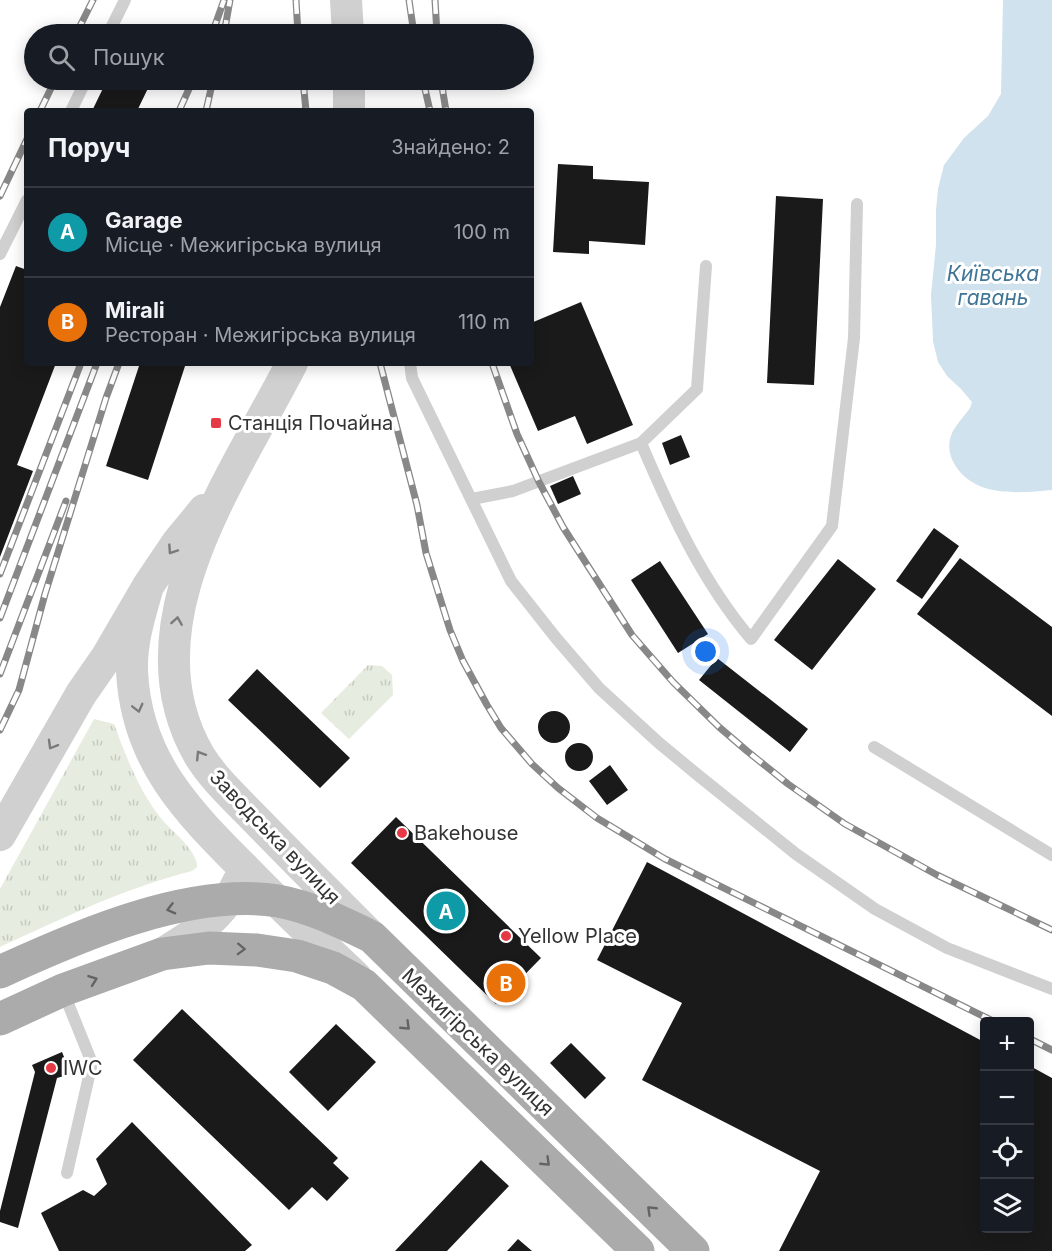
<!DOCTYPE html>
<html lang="uk">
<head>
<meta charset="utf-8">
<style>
	body { margin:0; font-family:Inter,sans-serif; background:#20242c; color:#f1f3f6 }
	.controls { position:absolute; right:18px; bottom:18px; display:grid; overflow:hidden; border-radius:6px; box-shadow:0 3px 15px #0003 }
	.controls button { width:54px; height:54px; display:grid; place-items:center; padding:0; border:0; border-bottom:2px solid #363941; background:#171b24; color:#f1f3f6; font:30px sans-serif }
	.you { position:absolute; left:706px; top:652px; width:21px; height:21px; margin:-15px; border:4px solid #fff; border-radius:50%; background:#1a73e8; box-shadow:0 0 0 9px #1a73e833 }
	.badge { display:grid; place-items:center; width:39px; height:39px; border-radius:50%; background:#e63946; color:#fff; font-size:20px; font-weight:700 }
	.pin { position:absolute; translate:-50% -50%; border:3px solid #fff; box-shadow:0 2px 6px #0006 }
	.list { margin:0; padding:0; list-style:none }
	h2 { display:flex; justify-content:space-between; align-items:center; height:78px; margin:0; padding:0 24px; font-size:26px }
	h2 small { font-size:20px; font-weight:400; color:#9ea1a6 }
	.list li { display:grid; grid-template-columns:39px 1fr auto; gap:18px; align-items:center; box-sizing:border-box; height:90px; padding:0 24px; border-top:2px solid #363941 }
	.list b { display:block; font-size:22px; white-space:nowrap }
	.list p { margin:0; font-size:20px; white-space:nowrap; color:#9ea1a6 }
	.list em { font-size:20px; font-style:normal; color:#9ea1a6 }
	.icon { flex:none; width:33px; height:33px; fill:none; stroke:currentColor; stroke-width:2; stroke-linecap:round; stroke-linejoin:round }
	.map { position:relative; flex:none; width:1052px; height:1251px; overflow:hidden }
	.search { position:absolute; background:#171b24; box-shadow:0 3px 15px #0003; left:24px; top:24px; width:510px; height:66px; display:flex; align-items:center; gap:15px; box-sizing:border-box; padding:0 21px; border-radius:33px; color:#9ea1a6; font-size:22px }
	.panel { position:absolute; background:#171b24; box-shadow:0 3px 15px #0003; left:24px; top:108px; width:510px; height:258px; border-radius:6px }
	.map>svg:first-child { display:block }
	.grass { fill:url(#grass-tufts) }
	.water { fill:#cfe2ee }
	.building { fill:#1a1a1a }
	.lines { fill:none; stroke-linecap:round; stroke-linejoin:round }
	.service { stroke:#d0d0d0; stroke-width:12 }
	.tertiary { stroke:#d0d0d0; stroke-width:32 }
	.primary { stroke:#ababab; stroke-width:33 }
	.rail-casing { stroke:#888; stroke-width:7 }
	.rail { stroke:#fff; stroke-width:4.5; stroke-dasharray:14; stroke-linecap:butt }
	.oneway { stroke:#7a7a7a }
	.oneway2 { stroke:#636363 }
	.poi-dot { fill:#e63946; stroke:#fff; stroke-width:2 }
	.labels { text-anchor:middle; stroke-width:6; stroke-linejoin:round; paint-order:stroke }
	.poi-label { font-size:20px; fill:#333; stroke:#fff; text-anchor:start }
	.street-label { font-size:20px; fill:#333; stroke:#fff }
	.water-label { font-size:21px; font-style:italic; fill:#3f7597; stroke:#fff }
</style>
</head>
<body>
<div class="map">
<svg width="1052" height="1251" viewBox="0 0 1052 1251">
	<defs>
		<pattern id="grass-tufts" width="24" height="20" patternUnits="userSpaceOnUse" patternTransform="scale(1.5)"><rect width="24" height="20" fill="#e6ecdf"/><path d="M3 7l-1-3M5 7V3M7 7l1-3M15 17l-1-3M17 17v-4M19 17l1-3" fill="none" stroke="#c6cbc0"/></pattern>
	</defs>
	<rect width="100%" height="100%" fill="#fff"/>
	<path class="grass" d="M 368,665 L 382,666 L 392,675 L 393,695 L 349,739 L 321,713 Z
		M 94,719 L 114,724 C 127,759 140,794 165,823 C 174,832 199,854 197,867 L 192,871 C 125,888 63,918 0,947 L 0,889 Z"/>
	<path class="water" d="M 1003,0 L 1052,0 L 1052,490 C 1019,493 975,498 955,465 C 950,457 948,448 950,439 C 952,428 964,417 970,408 L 972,402 L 961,389 L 947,376 L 938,362 L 933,341 L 931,295 L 936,245 L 936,210 L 938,189 L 944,165 L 964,138 L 988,116 L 1001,94 Z"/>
	<path class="building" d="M 107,80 L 152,80 L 137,111 L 92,111 Z
		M 558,164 L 593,166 L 593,179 L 649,182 L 645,245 L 589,241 L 589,254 L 553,252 Z
		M 776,196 L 823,199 L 814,385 L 767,383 Z
		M 16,266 L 27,270 L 27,363 L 56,363 L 17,465 L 33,471 L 0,557 L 0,307 Z
		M 581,302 L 633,425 L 587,444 L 575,416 L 538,431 L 509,363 L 531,363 L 531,323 Z
		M 140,363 L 186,363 L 148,480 L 106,466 Z
		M 681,435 L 690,457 L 670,465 L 662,443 Z
		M 573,476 L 581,494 L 558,504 L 550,486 Z
		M 934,528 L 959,546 L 922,599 L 896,581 Z
		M 960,558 L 1052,627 L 1052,716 L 917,614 Z
		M 838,559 L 876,589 L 812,670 L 774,640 Z
		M 660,561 L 708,634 L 678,653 L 631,580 Z
		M 717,658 L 808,729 L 790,752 L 699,680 Z
		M 257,669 L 350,758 L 320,788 L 228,700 Z
		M538 727a16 16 0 1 1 32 0a16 16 0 1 1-32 0Z
		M565 757a14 14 0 1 1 28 0a14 14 0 1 1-28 0Z
		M 610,765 L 628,790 L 607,805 L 589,781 Z
		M 396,817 L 541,958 L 496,1004 L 351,863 Z
		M 647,862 L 984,1042 L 984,1228 L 1030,1228 L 1030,1066 L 1052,1078 L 1052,1251 L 779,1251 L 820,1171 L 642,1080 L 682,1003 L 597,960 Z
		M 182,1009 L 338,1158 L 333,1163 L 349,1178 L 327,1201 L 312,1187 L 289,1210 L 133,1060 Z
		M 336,1024 L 376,1062 L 328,1111 L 289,1072 Z
		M 571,1043 L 606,1078 L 585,1099 L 550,1063 Z
		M 62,1052 L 71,1074 L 57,1078 L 18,1228 L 0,1222 L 0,1211 L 35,1072 L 32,1065 Z
		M 132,1122 L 252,1245 L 245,1251 L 59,1251 L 41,1213 L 83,1190 L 94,1196 L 107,1184 L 96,1159 Z
		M 481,1160 L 509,1186 L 447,1251 L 395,1251 Z
		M 518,1239 L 532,1251 L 507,1251 Z"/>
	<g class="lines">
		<path class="service" d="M 108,34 L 125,0
			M 71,111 L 86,80
			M 0,254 L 27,200
			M 410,363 L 412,378 L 511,581 L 556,638 L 599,688 L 659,743 L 699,776 L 796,854 L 875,909 L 947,948 L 1052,989
			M 641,443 C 671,513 702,581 751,639 L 832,526 L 854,338 L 857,204
			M 472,499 L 513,491 L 641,443 L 697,389 L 706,266
			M 874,747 L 1052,855
			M 63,991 L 92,1063 L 67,1173"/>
		<path class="tertiary" d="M 346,0 L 348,34
			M 349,111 L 349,80
			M 292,363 C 234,477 124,625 199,755 C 214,780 239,802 259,823 C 295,860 331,896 368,933
			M 148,586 C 140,614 131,642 132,671 C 136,761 188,812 248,872 C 283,908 319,942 356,977
			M 0,835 L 81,694 L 106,658 L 148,586 L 177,543 L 204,510
			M 162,954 C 193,935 223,917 238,882"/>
		<path class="primary" d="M 0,972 C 78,936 190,887 278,901 C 311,907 341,922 372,937 L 693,1251
			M 0,1019 L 63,990 L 162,954 L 209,948 L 257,950 L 297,956 L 333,968 L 364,985 L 638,1251"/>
		<g class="rail-casing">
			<path id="rail" d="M 296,0 L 298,34
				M 409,0 L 414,34
				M 435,0 L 437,34
				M 76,34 L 93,0
				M 212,34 L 224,0
				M 224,34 L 230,0
				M 303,80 L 306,111
				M 423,80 L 430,111
				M 441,80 L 446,111
				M 40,111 L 55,80
				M 179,111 L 193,80
				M 206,111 L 213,80
				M 0,196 L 27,139
				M 380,363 L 417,505 L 426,553 L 450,630 L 463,661 L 487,705 L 501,728 L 532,764 L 558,788 L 597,818 L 665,859 L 995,1022
				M 492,363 L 517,434 L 539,482 L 563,527 L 632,635 L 673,682 L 719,727 L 747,751 L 788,784 L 845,824 L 937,875 L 1052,930
				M 0,574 L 81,363
				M 0,618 L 97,363
				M 0,674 L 66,501
				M 0,730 L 19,690 L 45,594 L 106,398 L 119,363
				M 1030,1039 L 1052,1050"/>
		</g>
		<use href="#rail" class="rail"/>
	</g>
	<defs><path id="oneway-chevron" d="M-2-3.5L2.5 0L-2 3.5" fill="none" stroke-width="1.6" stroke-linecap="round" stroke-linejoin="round" transform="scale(1.5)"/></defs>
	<g class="oneway">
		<use href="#oneway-chevron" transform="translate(172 550) rotate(124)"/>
		<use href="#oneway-chevron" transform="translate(177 621) rotate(-81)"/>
		<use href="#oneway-chevron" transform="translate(138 708) rotate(76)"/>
		<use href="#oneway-chevron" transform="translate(52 745) rotate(120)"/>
		<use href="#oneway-chevron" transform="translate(200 755) rotate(-122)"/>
	</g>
	<g class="oneway2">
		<use href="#oneway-chevron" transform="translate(171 909) rotate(166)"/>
		<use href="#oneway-chevron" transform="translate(241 949) rotate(2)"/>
		<use href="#oneway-chevron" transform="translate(93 980) rotate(-20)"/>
		<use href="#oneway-chevron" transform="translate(406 1026) rotate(44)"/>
		<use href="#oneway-chevron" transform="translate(546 1162) rotate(44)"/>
		<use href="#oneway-chevron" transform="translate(651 1210) rotate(-136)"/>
	</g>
	<g class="poi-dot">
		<rect x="210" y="417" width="12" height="12" rx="3"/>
		<circle cx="402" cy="833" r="6"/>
		<circle cx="506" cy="936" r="6"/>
		<circle cx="51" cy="1068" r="6"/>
	</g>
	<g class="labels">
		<g class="poi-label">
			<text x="228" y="430">Станція Почайна</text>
			<text x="414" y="840">Bakehouse</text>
			<text x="518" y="943">Yellow Place</text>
			<text x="63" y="1075">IWC</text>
		</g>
		<g class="street-label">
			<text transform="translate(275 837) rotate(46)" y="7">Заводська вулиця</text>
			<text transform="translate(478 1042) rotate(44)" y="7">Межигірська вулиця</text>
		</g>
		<g class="water-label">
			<text x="993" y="281">Київська<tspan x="993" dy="24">гавань</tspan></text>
		</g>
	</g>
</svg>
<div class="controls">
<button>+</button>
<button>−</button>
<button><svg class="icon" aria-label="locate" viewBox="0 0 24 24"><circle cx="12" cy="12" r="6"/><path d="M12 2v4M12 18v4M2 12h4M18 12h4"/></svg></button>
<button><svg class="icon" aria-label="layers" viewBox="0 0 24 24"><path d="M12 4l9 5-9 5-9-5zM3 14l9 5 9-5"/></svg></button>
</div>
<div class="you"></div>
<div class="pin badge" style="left:446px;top:911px;background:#0f9aa8">A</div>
<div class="pin badge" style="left:506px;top:983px;background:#e8710a">B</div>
<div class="search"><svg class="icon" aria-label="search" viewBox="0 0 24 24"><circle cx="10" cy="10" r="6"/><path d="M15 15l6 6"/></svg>Пошук</div>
<section class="panel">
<h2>Поруч<small>Знайдено: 2</small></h2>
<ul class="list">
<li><span class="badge" style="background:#0f9aa8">A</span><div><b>Garage</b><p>Місце · Межигірська вулиця</p></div><em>100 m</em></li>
<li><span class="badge" style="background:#e8710a">B</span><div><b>Mirali</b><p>Ресторан · Межигірська вулиця</p></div><em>110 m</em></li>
</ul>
</section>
</div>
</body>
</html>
